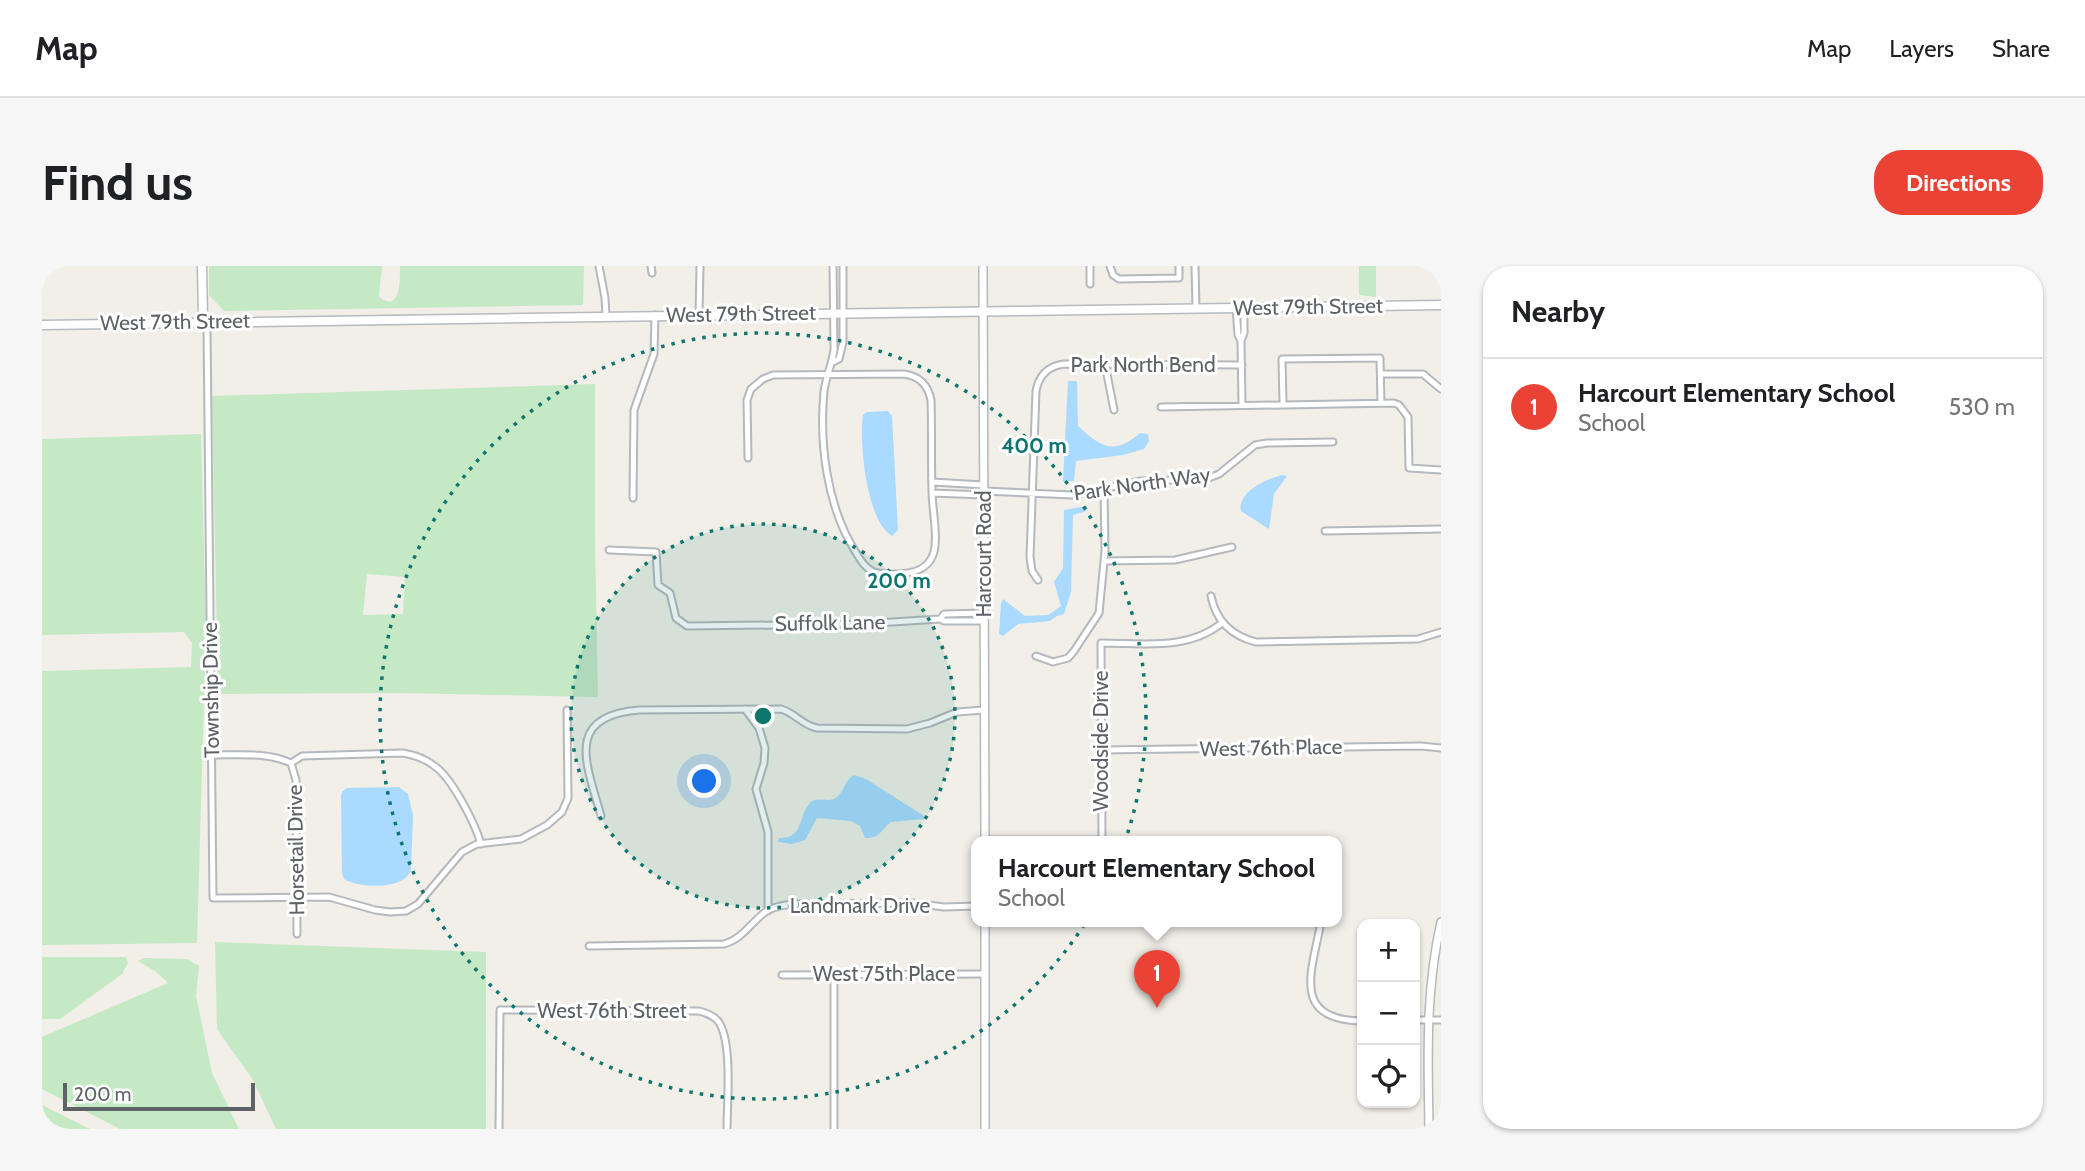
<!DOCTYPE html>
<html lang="en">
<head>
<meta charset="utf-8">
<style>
	body { margin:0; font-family:Cabin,sans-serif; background:#f6f6f6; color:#202124 }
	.controls { position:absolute; right:21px; bottom:21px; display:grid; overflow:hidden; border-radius:14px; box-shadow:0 2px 5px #0004 }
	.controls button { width:63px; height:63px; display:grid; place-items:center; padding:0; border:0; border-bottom:2px solid #e0e0e0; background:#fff; color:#202124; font:35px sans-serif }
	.scale { position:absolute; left:21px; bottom:18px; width:192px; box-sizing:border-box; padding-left:7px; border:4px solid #5f6368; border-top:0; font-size:19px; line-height:24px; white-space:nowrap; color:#5f6368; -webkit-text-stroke:5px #fff; paint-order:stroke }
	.you { position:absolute; left:663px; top:516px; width:24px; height:24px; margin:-18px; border:5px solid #fff; border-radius:50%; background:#1a73e8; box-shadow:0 0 0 10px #1a73e833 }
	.badge { display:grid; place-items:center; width:46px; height:46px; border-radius:50%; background:#ea4335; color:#fff; font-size:23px; font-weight:700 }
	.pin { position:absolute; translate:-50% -58px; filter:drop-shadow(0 2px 4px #0008) }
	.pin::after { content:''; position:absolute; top:37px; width:24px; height:21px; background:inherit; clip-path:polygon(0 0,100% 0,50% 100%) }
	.popup { position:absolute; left:929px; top:570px; width:371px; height:91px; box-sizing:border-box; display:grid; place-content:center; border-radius:14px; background:#fff; filter:drop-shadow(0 2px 5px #0005); font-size:23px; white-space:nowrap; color:#757577 }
	.popup b { font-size:26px; color:#202124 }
	.popup::after { content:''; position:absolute; left:50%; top:100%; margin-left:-14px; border:14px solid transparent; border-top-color:#fff }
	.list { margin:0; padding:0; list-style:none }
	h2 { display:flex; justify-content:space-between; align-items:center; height:91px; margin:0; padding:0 28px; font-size:30px }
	h2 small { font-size:23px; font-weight:400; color:#757577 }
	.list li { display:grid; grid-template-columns:46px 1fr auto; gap:21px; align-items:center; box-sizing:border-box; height:98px; padding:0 28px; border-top:2px solid #e0e0e0 }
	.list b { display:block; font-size:26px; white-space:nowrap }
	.list p { margin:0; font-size:23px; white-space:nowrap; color:#757577 }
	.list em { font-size:23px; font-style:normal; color:#757577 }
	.icon { flex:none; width:38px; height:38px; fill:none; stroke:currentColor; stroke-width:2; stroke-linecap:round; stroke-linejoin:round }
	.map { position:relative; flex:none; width:1399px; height:863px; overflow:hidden; border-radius:28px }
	header { display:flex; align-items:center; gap:42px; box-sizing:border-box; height:98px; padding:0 35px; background:#fff; border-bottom:2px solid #e0e0e0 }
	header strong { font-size:33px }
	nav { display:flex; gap:38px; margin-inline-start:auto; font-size:24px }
	.intro { display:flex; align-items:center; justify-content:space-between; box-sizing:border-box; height:168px; padding:0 42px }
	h1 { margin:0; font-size:49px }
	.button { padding:18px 32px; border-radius:28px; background:#ea4335; color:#fff; font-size:24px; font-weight:700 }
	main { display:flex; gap:42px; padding:0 42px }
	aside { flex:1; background:#fff; border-radius:28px; box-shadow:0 2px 5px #0004 }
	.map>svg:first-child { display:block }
	.green { fill:#c5e8c5; fill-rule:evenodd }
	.water { fill:#aadaff }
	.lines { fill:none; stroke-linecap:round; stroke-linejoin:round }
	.minor-casing { stroke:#b5b8bc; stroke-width:9 }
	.tertiary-casing { stroke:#b5b8bc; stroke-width:10 }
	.secondary-casing { stroke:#b6babf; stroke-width:11 }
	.minor { stroke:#fff; stroke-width:5 }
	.tertiary { stroke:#fff; stroke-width:7 }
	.secondary { stroke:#fff; stroke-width:8 }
	.ring { fill:none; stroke:#0f766e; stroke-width:3.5; stroke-dasharray:3.5 7 }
	.labels { text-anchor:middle; stroke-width:6; stroke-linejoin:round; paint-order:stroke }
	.street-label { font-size:21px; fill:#5f6368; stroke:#fff }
	.centre { fill:#0f766e; stroke:#fff; stroke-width:3.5 }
	.ring-label { font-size:21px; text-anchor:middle; font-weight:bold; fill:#0f766e; stroke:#fff; stroke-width:6; stroke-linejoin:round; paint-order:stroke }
</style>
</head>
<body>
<header>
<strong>Map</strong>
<nav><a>Map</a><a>Layers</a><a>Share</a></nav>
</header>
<div class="intro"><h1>Find us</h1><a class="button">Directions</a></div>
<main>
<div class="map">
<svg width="1399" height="863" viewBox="0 0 1399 863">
	<rect width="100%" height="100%" fill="#f1efe8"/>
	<path class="green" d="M 167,0 L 340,0 L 337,31 C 359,48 358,13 358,0 L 542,0 L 541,39 L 182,45 L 167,29 Z
		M 1317,0 L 1334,0 L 1334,31 L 1317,29 Z
		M 553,118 L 553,272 L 556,431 L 357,427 L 176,428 L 170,130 ZM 325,308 L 363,311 L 361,348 L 321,349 Z
		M 159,168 L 164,366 L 155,677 L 0,679 L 0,405 L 149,401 L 150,377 L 142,366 L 0,369 L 0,173 Z
		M 173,676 L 444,686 L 444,863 L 234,863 L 211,814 L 175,763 Z
		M 0,691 L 84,691 L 86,697 L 80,708 L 18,753 L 0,753 Z
		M 102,692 L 145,693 L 157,700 L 154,730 L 170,807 L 197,863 L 78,863 L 0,823 L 0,771 L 126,717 L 113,705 L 96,695 Z
		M 0,839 L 48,863 L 0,863 Z"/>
	<path class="water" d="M 1026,115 L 1035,115 L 1036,160 C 1059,181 1072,190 1098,167 L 1106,168 L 1107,175 L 1102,183 L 1081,189 L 1034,195 L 1032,215 L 1021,215 Z
		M 846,145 L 850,150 L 856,264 L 850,270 C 824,255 817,176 821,149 L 825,146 Z
		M 1240,209 L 1245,210 L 1232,228 L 1227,263 L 1199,245 C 1195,226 1224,213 1240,209 Z
		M 1045,240 L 1044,245 L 1031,249 L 1029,326 L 1022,348 L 1015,350 L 1008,355 L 976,358 L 961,370 L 957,368 L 959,337 L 961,333 L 983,350 L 1006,349 L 1019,340 L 1012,316 L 1021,302 L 1022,244 Z
		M 812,509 L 824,513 L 882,550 L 882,553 L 849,556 C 839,564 837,573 823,572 L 818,560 L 809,555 L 775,552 L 763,574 L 750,578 L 736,576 L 737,572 C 763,572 755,551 768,537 C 775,529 787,538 795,531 C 803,524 803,514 812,509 Z
		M 357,521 L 366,528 L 371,549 L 369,605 C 367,608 365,611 362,613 C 348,623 315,621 302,613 L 300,607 L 299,530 L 300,526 L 305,522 Z"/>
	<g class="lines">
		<g class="minor-casing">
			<path id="minor" d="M 557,0 L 563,32 L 564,50
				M 609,0 L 610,7
				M 1048,0 L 1048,18
				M 1068,0 L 1071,9 L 1077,13 L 1137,12 L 1137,0
				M 1153,0 L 1154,42
				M 1194,41 L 1196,69 L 1199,75
				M 657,49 L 658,0
				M 163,56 L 165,61 L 171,632 L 287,631 L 333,644 L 348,646 L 364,645 L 376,638 L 420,586 L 435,578 L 479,573 L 505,559 L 520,546 L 526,532 L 525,444
				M 791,96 L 797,93 L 801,76 L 801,0
				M 1063,98 L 1072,144
				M 1339,108 L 1381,108 L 1399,123
				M 1241,138 L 1240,93 L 1338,92 L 1339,137
				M 1200,139 L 1199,75 L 1202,67 L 1202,41
				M 1119,141 L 1352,137 L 1357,139 L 1366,151 L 1367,202 L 1399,204
				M 706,192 L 705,134 L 709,123 L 721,113 L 731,109 L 862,108 C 877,110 886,119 889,134 C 890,164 889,195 890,225 C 890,243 897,273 891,289 C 885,304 871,307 856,308 C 847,308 838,309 830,305 C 822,301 818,293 813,285 C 785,240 777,178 782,125 C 784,111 790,98 792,84 L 791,0
				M 890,216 L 942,219
				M 942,225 L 1030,229 L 1099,215 L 1164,213 L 1177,208 L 1213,179 L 1225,177 L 1291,176
				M 890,227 L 942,229
				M 591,232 L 592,144 L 612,88 L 613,49
				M 1283,265 L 1399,263
				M 567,284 L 614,286 L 616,319 L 628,327 L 634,352 L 645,360 L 818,358 L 898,353 L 902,348 L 942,347
				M 1062,295 L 1133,294 L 1190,281
				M 996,314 L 990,305 L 988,291 L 994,125 C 997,109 1006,100 1022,98 L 1200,99
				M 1169,330 C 1174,355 1190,370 1214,376 L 1376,373 L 1399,366
				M 898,353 L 902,355 L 942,355
				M 994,390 L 1011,396 L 1026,392 L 1032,385 L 1057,347 L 1063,285 L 1062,223
				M 703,443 L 717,462 L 723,482 L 722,497 L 714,523 L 726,566 L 726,645
				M 1059,484 L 1379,480 L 1399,482
				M 170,489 C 197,489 224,486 249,497 L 254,514 L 255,668
				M 249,497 L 260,490 L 361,487 C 372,489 382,492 391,499 C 409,510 433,557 439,578
				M 559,550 C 545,499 521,450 597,444 L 739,443 C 753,447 760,459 775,462 L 865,463 L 888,457 L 915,446 L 942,444
				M 943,574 L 1060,574 L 1086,576
				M 1060,574 L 1059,377 C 1101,377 1145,385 1180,357
				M 1279,656 C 1270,705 1248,754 1320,755
				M 547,680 L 682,678 C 700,673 708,658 722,647 C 731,640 743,639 754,638 L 871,637 L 902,641 L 935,640
				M 792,707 L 792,863
				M 740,709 L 943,708
				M 1373,754 L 1399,754
				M 457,863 L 458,744 L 657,745 C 664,747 671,749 676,755 C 691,775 685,837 685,863"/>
		</g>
		<g class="tertiary-casing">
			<path id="tertiary" d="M 941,0 L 943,576
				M 943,656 L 943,863
				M 1387,863 C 1386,792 1383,727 1399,656"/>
		</g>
		<g class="secondary-casing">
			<path id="secondary" d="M 160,0 L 161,51 L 163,56
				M 0,59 L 1399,39"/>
		</g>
		<use href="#minor" class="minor"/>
		<use href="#tertiary" class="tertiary"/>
		<use href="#secondary" class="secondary"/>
	</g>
	<circle cx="721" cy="450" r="192" fill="#0f766e" fill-opacity=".12"/>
	<g class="ring">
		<circle cx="721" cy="450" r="192"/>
		<circle cx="721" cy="450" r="383"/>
	</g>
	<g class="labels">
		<g class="street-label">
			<text transform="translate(1266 41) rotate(-1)" y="7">West 79th Street</text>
			<text transform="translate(699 48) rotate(-1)" y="7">West 79th Street</text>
			<text transform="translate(133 56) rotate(-1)" y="7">West 79th Street</text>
			<text x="1101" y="106">Park North Bend</text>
			<text transform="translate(1100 218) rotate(-8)" y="7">Park North Way</text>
			<text transform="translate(942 288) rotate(-90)" y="7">Harcourt Road</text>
			<text transform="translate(788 357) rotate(-1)" y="7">Suffolk Lane</text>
			<text transform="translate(169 424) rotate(-91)" y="7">Township Drive</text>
			<text transform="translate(1059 475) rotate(-90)" y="7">Woodside Drive</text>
			<text transform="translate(1229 482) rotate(-1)" y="7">West 76th Place</text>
			<text transform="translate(254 584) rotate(-91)" y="7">Horsetail Drive</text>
			<text x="818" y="647">Landmark Drive</text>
			<text x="842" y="715">West 75th Place</text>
			<text x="570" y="752">West 76th Street</text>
		</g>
	</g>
	<circle cx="721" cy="450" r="10" class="centre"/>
	<g class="ring-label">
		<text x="992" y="187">400 m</text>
		<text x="857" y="322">200 m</text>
	</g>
</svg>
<div class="controls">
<button>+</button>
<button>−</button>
<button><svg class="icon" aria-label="locate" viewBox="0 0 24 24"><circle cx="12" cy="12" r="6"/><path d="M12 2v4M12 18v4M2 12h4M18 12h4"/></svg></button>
</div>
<div class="scale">200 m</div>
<div class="you"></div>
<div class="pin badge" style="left:1115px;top:742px">1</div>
<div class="popup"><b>Harcourt Elementary School</b>School</div>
</div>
<aside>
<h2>Nearby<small></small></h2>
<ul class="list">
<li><span class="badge">1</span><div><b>Harcourt Elementary School</b><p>School</p></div><em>530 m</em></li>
</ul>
</aside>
</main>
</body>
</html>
